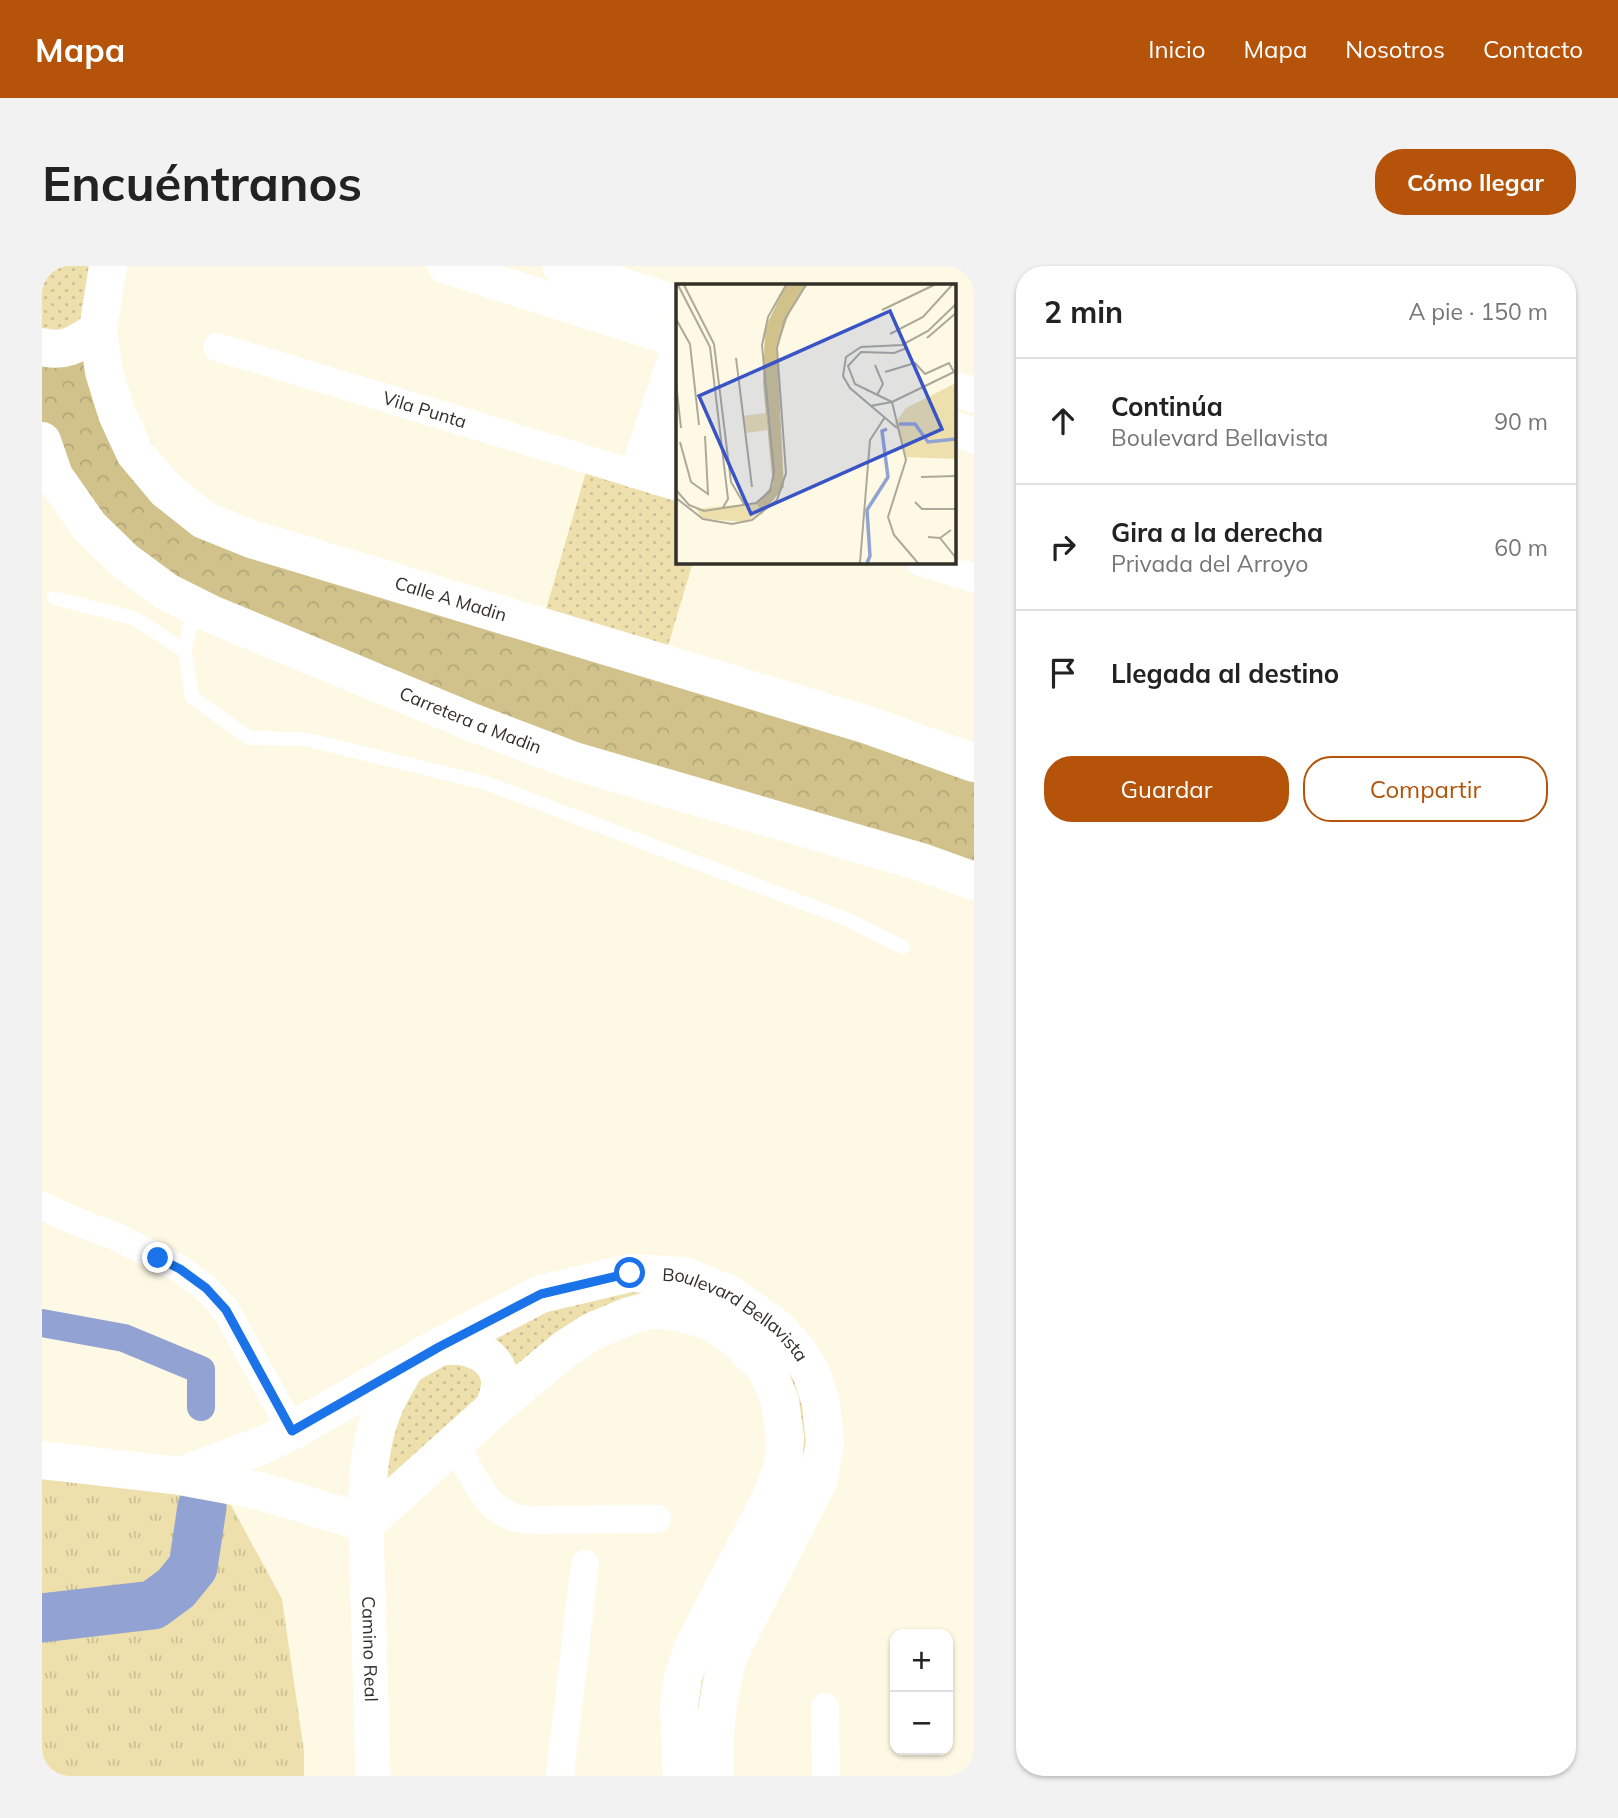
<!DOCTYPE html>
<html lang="es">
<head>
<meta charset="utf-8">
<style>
	body { margin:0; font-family:Mulish,sans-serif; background:#f2f2f2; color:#222 }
	.controls { position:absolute; right:21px; bottom:21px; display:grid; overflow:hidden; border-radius:14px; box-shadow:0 2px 5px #0004 }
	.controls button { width:63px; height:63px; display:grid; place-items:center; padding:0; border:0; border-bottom:2px solid #e0e0e0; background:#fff; color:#222; font:35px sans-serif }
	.stop { position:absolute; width:21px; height:21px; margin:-16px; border:5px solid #1a73e8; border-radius:50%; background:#fff }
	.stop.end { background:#1a73e8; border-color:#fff; box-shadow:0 2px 7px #0008 }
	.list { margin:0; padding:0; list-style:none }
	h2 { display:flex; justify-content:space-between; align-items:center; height:91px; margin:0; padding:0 28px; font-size:30px }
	h2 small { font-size:23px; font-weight:400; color:#767676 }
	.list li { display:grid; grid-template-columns:46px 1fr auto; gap:21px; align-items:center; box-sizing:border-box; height:126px; padding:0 28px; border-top:2px solid #e0e0e0 }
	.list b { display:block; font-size:26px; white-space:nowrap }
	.list p { margin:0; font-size:23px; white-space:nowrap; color:#767676 }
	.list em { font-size:23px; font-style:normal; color:#767676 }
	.actions { display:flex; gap:14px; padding:21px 28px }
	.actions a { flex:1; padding:16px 0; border:2px solid #b45309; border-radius:28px; text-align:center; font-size:24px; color:#b45309 }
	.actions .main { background:#b45309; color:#fff }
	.icon { flex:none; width:38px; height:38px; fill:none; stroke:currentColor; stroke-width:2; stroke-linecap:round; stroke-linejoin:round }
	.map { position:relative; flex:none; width:932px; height:1510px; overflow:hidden; border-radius:28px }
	header { display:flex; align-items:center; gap:42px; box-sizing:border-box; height:98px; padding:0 35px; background:#b45309; color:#fff }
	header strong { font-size:33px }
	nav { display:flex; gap:38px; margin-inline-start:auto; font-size:24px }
	.intro { display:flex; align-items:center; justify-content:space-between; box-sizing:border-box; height:168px; padding:0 42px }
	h1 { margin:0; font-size:49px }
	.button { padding:18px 32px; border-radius:28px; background:#b45309; color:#fff; font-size:24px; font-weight:700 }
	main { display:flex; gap:42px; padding:0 42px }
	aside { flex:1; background:#fff; border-radius:28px; box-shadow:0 2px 5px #0004 }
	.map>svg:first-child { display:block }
	.grass { fill:url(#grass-tufts) }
	.forest { fill:url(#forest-crowns) }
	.park { fill:url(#park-dots) }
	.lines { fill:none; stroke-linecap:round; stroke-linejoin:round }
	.canal { stroke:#91a2d3; stroke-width:28 }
	.river { stroke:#91a2d3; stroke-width:49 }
	.service { stroke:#fff; stroke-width:14 }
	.minor { stroke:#fff; stroke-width:28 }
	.tertiary { stroke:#fff; stroke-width:35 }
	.secondary { stroke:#fff; stroke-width:38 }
	.route { stroke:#1a73e8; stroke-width:9 }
	.labels { text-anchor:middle; stroke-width:6; stroke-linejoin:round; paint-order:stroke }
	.street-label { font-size:18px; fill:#323029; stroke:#fff }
	.inset-river { fill:none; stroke:#91a2d3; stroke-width:3.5 }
	.inset-road { fill:none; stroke:#aca999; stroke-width:2 }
	.view { fill:#3a54c6; fill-opacity:0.15; stroke:#3a54c6; stroke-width:3.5 }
	.inset-edge { fill:none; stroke:#323029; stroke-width:3.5 }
</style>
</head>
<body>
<header>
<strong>Mapa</strong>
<nav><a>Inicio</a><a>Mapa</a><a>Nosotros</a><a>Contacto</a></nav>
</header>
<div class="intro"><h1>Encuéntranos</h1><a class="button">Cómo llegar</a></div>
<main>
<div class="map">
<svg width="932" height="1510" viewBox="0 0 932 1510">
	<defs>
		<pattern id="grass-tufts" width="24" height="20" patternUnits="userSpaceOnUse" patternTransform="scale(1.75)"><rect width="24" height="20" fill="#ede0ac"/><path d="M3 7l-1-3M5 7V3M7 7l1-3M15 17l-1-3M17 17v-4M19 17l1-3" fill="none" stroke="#ccc094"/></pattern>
		<pattern id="forest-crowns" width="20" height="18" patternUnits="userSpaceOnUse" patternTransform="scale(1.75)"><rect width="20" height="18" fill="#d1c28b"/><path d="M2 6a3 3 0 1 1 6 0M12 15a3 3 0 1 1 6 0" fill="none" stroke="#b4a778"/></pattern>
		<pattern id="park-dots" width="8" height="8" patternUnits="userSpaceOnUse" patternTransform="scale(1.75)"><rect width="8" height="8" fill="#ede0ac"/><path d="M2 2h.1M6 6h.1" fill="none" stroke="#ccc094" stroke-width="1.8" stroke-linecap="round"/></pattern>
	</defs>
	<rect width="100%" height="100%" fill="#fef9e4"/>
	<path class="grass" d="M 0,1194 L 177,1217 L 240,1333 L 262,1486 L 262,1510 L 0,1510 Z"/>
	<path class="forest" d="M 0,81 L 28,82 L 62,106 L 162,255 L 932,497 L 932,615 L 532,495 L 125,326 L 0,175 Z"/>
	<path class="park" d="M 0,0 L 66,0 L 56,64 L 0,81 Z
		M 546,199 L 636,226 L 636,296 L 651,296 L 622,393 L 500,357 Z
		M 641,1010 L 779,1137 L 674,1446 L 637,1440 L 743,1171 L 692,1071 L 587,1050 L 324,1257 L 341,1142 L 461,1049 Z"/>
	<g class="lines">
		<path class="canal" d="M 0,1057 L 82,1072 L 159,1104 L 159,1141"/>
		<path class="river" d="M 0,1352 L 111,1339 L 134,1322 L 151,1301 L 160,1241"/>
		<path class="service" d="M 12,332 L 92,352 L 143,385
			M 151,340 L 143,385 L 150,431 L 207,472 L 262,473 L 444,517 L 807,654 L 861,681"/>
		<g class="minor">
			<path id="s1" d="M 175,81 L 636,221"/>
			<path d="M 591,208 L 636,74"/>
			<path d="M 614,215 L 636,147"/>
			<path d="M 878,296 L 932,312"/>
			<path d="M 0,940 L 38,957 L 73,970 L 138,1003 L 164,1022 L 184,1044 L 250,1165"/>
			<path d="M 413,1177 C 424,1196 440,1234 459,1245 C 468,1252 479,1253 490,1254 L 615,1253"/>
			<path d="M 783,1441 L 784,1510"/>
			<path d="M 518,1510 L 543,1298"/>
		</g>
		<g class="tertiary">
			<path d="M 403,0 L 636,74"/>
			<path d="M 518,0 L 636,37"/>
			<path d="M 913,123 L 932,129"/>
			<path d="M 913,163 L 932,170"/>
			<path id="s2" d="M 324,1257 L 331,1510"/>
		</g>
		<g class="secondary">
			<path id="s3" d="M 66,0 L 56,64 L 62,106 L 75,148 L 93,187 L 124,224 L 162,254 L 209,273 L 826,459 L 932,497"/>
			<path d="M 0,81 C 24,87 36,77 56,64"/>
			<path id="s4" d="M 0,175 L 12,210 L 47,260 L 83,295 L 125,326 L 169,348 L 432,457 L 532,495 L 879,596 L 932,615"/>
			<path d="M 397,1081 C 421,1077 454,1084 458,1114 C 459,1123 455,1133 452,1142"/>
			<path d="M 0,1194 L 138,1210 L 218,1225 L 324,1257"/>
			<path id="s5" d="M 138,1210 L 221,1179 L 250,1165 L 397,1081 L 499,1028 L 588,1007 L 641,1010 L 687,1028 L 735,1062 L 755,1084 L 769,1106 L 779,1137 L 783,1177 L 776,1215 L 687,1389 C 675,1429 671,1469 673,1510"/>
			<path d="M 324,1257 L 452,1142 L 523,1083 L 551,1065 L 587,1050 L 613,1043 L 640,1047 L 668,1055 L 692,1071 L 725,1104 L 738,1135 L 743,1171 L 741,1201 L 727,1236 L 653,1377 L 641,1411 L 637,1440 L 640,1510"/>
			<path d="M 324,1257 C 326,1218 326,1180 341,1143 C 347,1128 356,1114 364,1100"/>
		</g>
	</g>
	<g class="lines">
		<path class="route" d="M 116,992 L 138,1003 L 164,1022 L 184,1044 L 250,1165 L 397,1081 L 499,1028 L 588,1007"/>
	</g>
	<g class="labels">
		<g class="street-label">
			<text dy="6" stroke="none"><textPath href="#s1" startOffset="217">Vila Punta</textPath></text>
			<text dy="6" stroke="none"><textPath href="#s3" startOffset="550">Calle A Madin</textPath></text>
			<text dy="6" stroke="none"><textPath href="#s4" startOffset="530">Carretera a Madin</textPath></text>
			<text dy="6" stroke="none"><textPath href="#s5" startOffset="614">Boulevard Bellavista</textPath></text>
			<text dy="6" stroke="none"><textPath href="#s2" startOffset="126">Camino Real</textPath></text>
		</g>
	</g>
	<g transform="translate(634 18)">
		<rect width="280" height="280" fill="#fef9e4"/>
		<path d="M 280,99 L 280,175 L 230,173 L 219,139 L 230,124 Z" fill="#ede0ac"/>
		<path d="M 110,1 L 130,1 L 114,27 L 101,64 L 108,203 L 85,231 L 80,219 L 97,201 L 87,99 L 89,44 Z" fill="#d1c28b"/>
		<path d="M 90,129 L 92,146 L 70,149 L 67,132 ZM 80,219 L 86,227 L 70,238 L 27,235 L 20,225 Z" fill="#ede0ac"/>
		<path class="inset-river" d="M 223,140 L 239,140 L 252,158 L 280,155M 191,279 L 194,272 L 191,226 L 212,193 L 206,147 L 211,145"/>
		<path class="inset-road" d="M 2,1 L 34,63 L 52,215 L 46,225M 8,1 L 38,60 L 55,198 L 68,220M 206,26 L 258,1M 0,35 L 14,60 L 23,141M 214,50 L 247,33 L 276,1M 251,54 L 280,29M 60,74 L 76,203M 199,81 L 207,100 L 201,111M 209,88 L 239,79 L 249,90 L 273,79 L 278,88M 0,99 L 5,144M 216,118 L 280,87M 216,118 L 179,100 L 172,82 L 185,68 L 218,69 L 231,64M 216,118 L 230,176 L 212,233 L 218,251 L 242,279M 194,122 L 216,118M 221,144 L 174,104 L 167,92 L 170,73 L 185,63 L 226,61 L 252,47 L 280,20M 4,158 L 15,198 L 32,210 L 29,152M 245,193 L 280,192M 0,206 L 13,221 L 28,227 L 80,219 L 94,207 L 98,188 L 86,61 L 92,33 L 110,1M 0,214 L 27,235 L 56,240 L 76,236 L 101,216 L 110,189 L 101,64 L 109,35 L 130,1M 239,218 L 246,225 L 280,225M 252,253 L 264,254 L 275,246M 264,254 L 280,274M 184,279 L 194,156 L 209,133"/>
		<path class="view" d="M 214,27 L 266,145 L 75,230 L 23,112 Z"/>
		<rect width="280" height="280" class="inset-edge"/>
	</g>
</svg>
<div class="controls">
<button>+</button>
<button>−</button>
</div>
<div class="stop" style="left:588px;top:1007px"></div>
<div class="stop end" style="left:116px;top:992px"></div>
</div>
<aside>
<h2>2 min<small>A pie · 150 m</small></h2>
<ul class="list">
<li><svg class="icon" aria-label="ahead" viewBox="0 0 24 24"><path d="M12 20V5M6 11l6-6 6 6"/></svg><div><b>Continúa</b><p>Boulevard Bellavista</p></div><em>90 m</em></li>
<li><svg class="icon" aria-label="right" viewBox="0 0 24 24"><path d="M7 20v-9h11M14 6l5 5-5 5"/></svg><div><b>Gira a la derecha</b><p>Privada del Arroyo</p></div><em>60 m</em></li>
<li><svg class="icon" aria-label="arrive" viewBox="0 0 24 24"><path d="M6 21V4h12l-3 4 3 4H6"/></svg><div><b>Llegada al destino</b></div></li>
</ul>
<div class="actions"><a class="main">Guardar</a><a>Compartir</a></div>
</aside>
</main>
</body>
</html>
